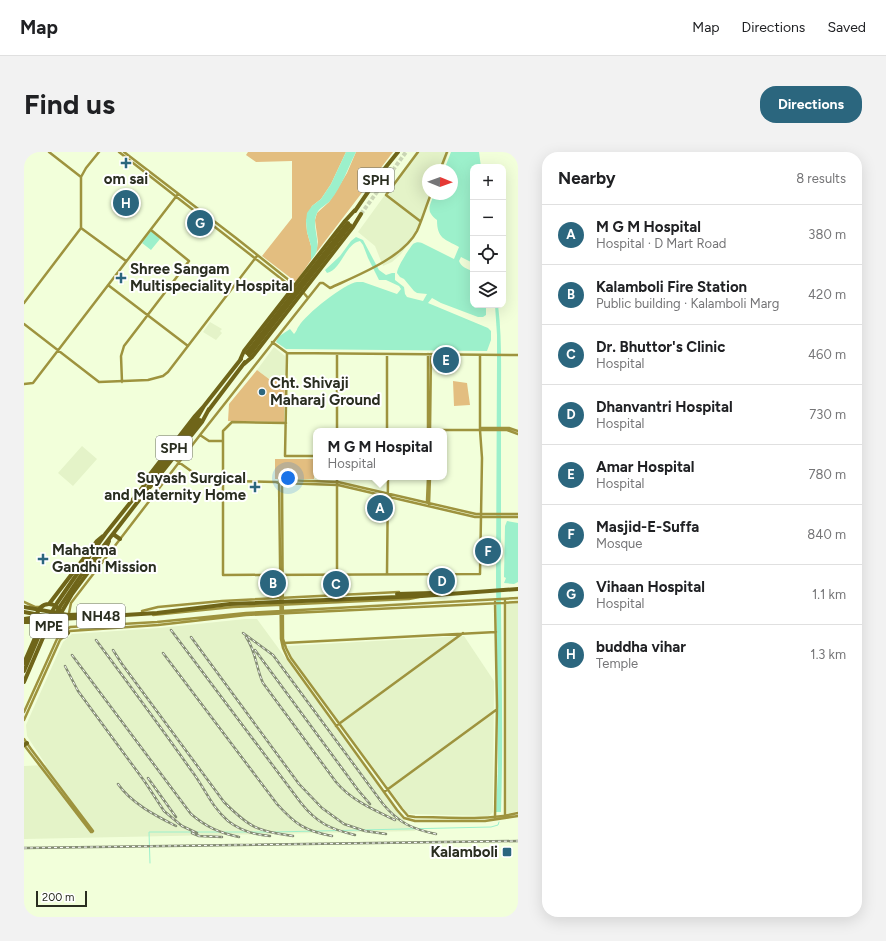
<!DOCTYPE html>
<html lang="en">
<head>
<meta charset="utf-8">
<style>
	body { margin:0; font-family:Figtree,sans-serif; background:#f2f2f2; color:#202124 }
	.controls { position:absolute; right:12px; top:12px; display:grid; overflow:hidden; border-radius:8px; box-shadow:0 4px 16px #0002 }
	.controls button { width:36px; height:36px; display:grid; place-items:center; padding:0; border:0; border-bottom:1px solid #e0e0e0; background:#fff; color:#202124; font:20px sans-serif }
	.compass { position:absolute; left:398px; top:12px; width:36px; height:36px; border-radius:50%; background:#fff; box-shadow:0 4px 16px #0002; rotate:91deg }
	.scale { position:absolute; left:12px; bottom:10px; width:51px; box-sizing:border-box; padding-left:4px; border:2px solid #2a2e20; border-top:0; font-size:11px; line-height:14px; white-space:nowrap; color:#2a2e20; -webkit-text-stroke:3px #fff; paint-order:stroke }
	.you { position:absolute; left:264px; top:326px; width:14px; height:14px; margin:-10px; border:3px solid #fff; border-radius:50%; background:#1a73e8; box-shadow:0 0 0 6px #1a73e833 }
	.badge { display:grid; place-items:center; width:26px; height:26px; border-radius:50%; background:#2b667e; color:#fff; font-size:13px; font-weight:700 }
	.pin { position:absolute; translate:-50% -50%; border:2px solid #fff; box-shadow:0 1px 4px #0006 }
	.popup { position:absolute; left:289px; top:276px; width:134px; height:52px; box-sizing:border-box; display:grid; place-content:center; border-radius:8px; background:#fff; filter:drop-shadow(0 1px 3px #0005); font-size:13px; white-space:nowrap; color:#757577 }
	.popup b { font-size:15px; color:#202124 }
	.popup::after { content:''; position:absolute; left:50%; top:100%; margin-left:-8px; border:8px solid transparent; border-top-color:#fff }
	.list { margin:0; padding:0; list-style:none }
	h2 { display:flex; justify-content:space-between; align-items:center; height:52px; margin:0; padding:0 16px; font-size:17px }
	h2 small { font-size:13px; font-weight:400; color:#757577 }
	.list li { display:grid; grid-template-columns:26px 1fr auto; gap:12px; align-items:center; box-sizing:border-box; height:60px; padding:0 16px; border-top:1px solid #e0e0e0 }
	.list b { display:block; font-size:15px; white-space:nowrap }
	.list p { margin:0; font-size:13px; white-space:nowrap; color:#757577 }
	.list em { font-size:13px; font-style:normal; color:#757577 }
	.icon { flex:none; width:22px; height:22px; fill:none; stroke:currentColor; stroke-width:2; stroke-linecap:round; stroke-linejoin:round }
	.map { position:relative; flex:none; width:494px; height:765px; overflow:hidden; border-radius:16px }
	header { display:flex; align-items:center; gap:24px; box-sizing:border-box; height:56px; padding:0 20px; background:#fff; border-bottom:1px solid #e0e0e0 }
	header strong { font-size:19px }
	nav { display:flex; gap:22px; margin-inline-start:auto; font-size:14px }
	.intro { display:flex; align-items:center; justify-content:space-between; box-sizing:border-box; height:96px; padding:0 24px }
	h1 { margin:0; font-size:28px }
	.button { padding:10px 18px; border-radius:16px; background:#2b667e; color:#fff; font-size:14px; font-weight:700 }
	main { display:flex; gap:24px; padding:0 24px }
	aside { flex:1; background:#fff; border-radius:16px; box-shadow:0 4px 16px #0002 }
	.map>svg:first-child { display:block }
	.built { fill:#e4f3c8 }
	.green { fill:#e3be80 }
	.water { fill:#9cf0cb }
	.lines { fill:none; stroke-linecap:round; stroke-linejoin:round }
	.stream { stroke:#9cf0cb; stroke-width:1 }
	.highway-tunnel { stroke:#cad5b5; stroke-width:4; stroke-dasharray:4 2; stroke-linecap:butt }
	.secondary { stroke:#9e933e; stroke-width:2.5 }
	.highway { stroke:#6f6519; stroke-width:4 }
	.rail-casing { stroke:#838b73; stroke-width:2.5 }
	.rail { stroke:#fff; stroke-width:1; stroke-dasharray:3; stroke-linecap:butt }
	.highway-bridge { stroke:#6f6519; stroke-width:4 }
	.poi-dot { fill:#2b667e; stroke:#fff; stroke-width:1.5 }
	.labels { text-anchor:middle; stroke-width:4; stroke-linejoin:round; paint-order:stroke }
	.shield { fill:#fff; stroke:#6a6d63; stroke-width:1 }
	.shield-label { font-size:14px; font-weight:bold; fill:#2a2e20 }
	.poi-label { font-size:15px; font-weight:bold; fill:#2a2e20; stroke:#fff; text-anchor:start }
</style>
</head>
<body>
<header>
<strong>Map</strong>
<nav><a>Map</a><a>Directions</a><a>Saved</a></nav>
</header>
<div class="intro"><h1>Find us</h1><a class="button">Directions</a></div>
<main>
<div class="map">
<svg width="494" height="765" viewBox="0 0 494 765">
	<rect width="100%" height="100%" fill="#f2ffda"/>
	<path class="built" d="M 392,0 L 425,0 L 418,18 L 404,18 L 404,42 L 408,42 L 393,80 L 377,102 L 368,110 L 359,114 L 351,94 L 334,80 Z
		M 186,170 L 198,177 L 196,179 L 198,181 L 192,188 L 179,180 Z
		M 250,195 L 261,204 L 261,227 L 245,227 L 233,218 Z
		M 58,294 L 73,307 L 49,334 L 34,321 Z
		M 494,451 L 494,659 L 483,662 L 483,452 Z
		M 221,467 L 233,467 L 378,665 L 384,673 L 392,679 L 0,687 L 0,614 L 22,613 L 3,584 L 2,573 L 39,490 L 48,482 L 135,476 Z
		M 440,484 L 470,529 L 469,660 L 465,664 L 385,662 L 383,661 L 266,503 L 263,494 Z"/>
	<path class="green" d="M 224,0 L 322,0 L 307,32 L 297,47 L 288,54 L 282,69 L 283,80 L 287,94 L 287,108 L 272,130 L 238,104 L 268,66 L 268,9 L 232,10 L 222,3 Z
		M 332,0 L 369,0 L 292,101 L 294,90 L 291,68 L 293,61 L 305,50 L 311,41 L 323,21 Z
		M 233,218 L 245,227 L 261,227 L 260,270 L 204,269 L 205,252 Z
		M 429,229 L 443,231 L 446,253 L 430,254 Z
		M 251,307 L 290,307 L 290,327 L 251,327 Z"/>
	<path class="water" d="M 322,0 L 332,0 C 324,16 318,34 306,49 C 302,53 295,56 293,61 C 287,74 297,88 292,101 C 291,103 289,106 287,108 L 287,94 L 283,80 L 282,69 L 283,61 L 288,54 L 297,47 L 307,32 Z
		M 427,0 L 455,0 L 457,15 L 449,15 L 449,111 L 437,105 L 435,109 C 437,115 443,117 449,119 L 449,153 L 462,153 L 462,163 L 459,165 L 454,165 L 417,151 L 408,146 L 404,151 L 464,176 L 467,179 L 467,188 L 463,199 L 262,197 L 252,190 L 254,185 L 266,177 L 270,182 C 273,179 273,176 275,174 C 281,163 321,131 333,130 C 335,130 337,130 339,130 L 373,142 L 377,137 L 375,134 L 362,128 L 355,128 L 344,106 L 339,93 L 336,89 C 322,91 317,118 303,121 L 301,118 L 316,104 L 327,89 L 332,85 L 339,88 L 355,118 L 362,123 L 368,121 L 371,121 L 371,128 L 380,135 L 381,142 L 383,145 L 399,149 L 403,142 L 393,141 L 390,139 L 380,127 L 376,125 L 373,121 C 373,115 385,97 389,92 C 392,90 395,90 398,91 L 430,107 L 435,95 C 421,87 413,87 413,68 C 401,59 406,54 410,42 L 428,42 L 428,18 L 420,18 Z
		M 127,79 L 136,87 L 127,98 L 118,91 Z
		M 471,153 L 474,153 C 478,184 477,215 477,246 C 477,293 477,339 477,385 C 476,477 480,568 477,660 L 472,660 L 474,616 L 472,426 L 473,208 L 473,183 Z
		M 483,369 L 494,371 L 494,430 L 490,432 L 480,431 L 482,426 L 480,425 L 481,374 Z"/>
	<g class="lines">
		<path class="stream" d="M 126,711 L 125,680 L 250,680 L 467,675 L 474,673 L 475,670"/>
		<path class="highway-tunnel" d="M 337,62 L 382,0"/>
		<path class="secondary" d="M 25,0 L 57,25
			M 95,0 L 269,136
			M 100,0 L 212,86 L 271,133
			M 394,0 L 362,43 L 396,69
			M 416,18 L 423,0
			M 57,76 L 102,109
			M 84,133 L 164,194
			M 278,139 L 284,146
			M 0,151 L 57,76 L 57,25 L 62,16 L 75,0
			M 0,172 L 75,230 L 124,228 L 139,224 L 144,220 L 233,104
			M 248,190 L 263,201
			M 263,201 L 494,203
			M 263,201 L 261,304 L 292,304
			M 313,202 L 313,279
			M 98,230 L 97,204 L 100,194 L 165,109 L 127,78
			M 0,232 L 9,231 L 154,42
			M 262,271 L 208,270 L 199,279 L 199,423 L 456,422 L 458,306 L 456,278 L 456,203
			M 457,276 L 485,276 L 494,279
			M 363,278 L 483,278 L 494,282
			M 363,278 L 363,202
			M 404,279 L 404,202
			M 406,279 L 407,202
			M 176,283 L 185,289 L 198,289
			M 149,306 L 174,324 L 199,329 L 252,330 L 255,331 L 314,333 L 451,365 L 494,365
			M 313,325 L 313,422
			M 255,328 L 257,487 L 259,496 L 264,507 L 373,658 L 380,666 L 391,669 L 461,669 L 494,664
			M 258,328 L 259,487 L 262,496 L 267,506 L 378,657 L 384,664 L 391,665 C 425,665 461,669 494,661
			M 258,328 L 314,330 L 452,362 L 494,362
			M 403,349 L 404,325
			M 405,352 L 406,325
			M 363,422 L 364,325
			M 481,449 L 481,664
			M 0,450 L 11,455 L 18,455
			M 471,450 L 473,554 L 471,665
			M 118,459 L 134,455 L 198,449 L 375,440
			M 45,461 L 47,451 L 176,283 L 296,131 L 299,131 L 306,136 C 332,124 379,106 393,79 C 398,68 402,54 407,42
			M 129,463 L 209,455 L 385,447 L 395,445
			M 260,491 L 472,480
			M 0,560 L 33,487 L 46,475 L 133,470 L 222,461 L 494,446
			M 0,568 L 36,488 L 46,479 L 134,473 L 222,463 L 437,453 L 494,450
			M 312,574 L 439,481
			M 0,587 L 7,597 L 69,679 L 68,680
			M 0,593 L 67,680
			M 360,640 L 472,558"/>
		<path class="highway" d="M 331,59 L 357,21 L 374,0
			M 216,208 L 220,199 L 321,69 L 331,58
			M 220,212 L 228,205 L 329,75 L 337,62
			M 184,259 L 221,210
			M 173,266 L 180,254 L 217,207
			M 120,330 L 171,264 L 180,254
			M 126,335 L 178,270 L 185,257
			M 89,382 L 96,387
			M 55,419 L 82,381 L 126,326
			M 58,422 L 119,343 L 129,328
			M 373,442 L 408,441
			M 25,452 L 73,389 L 79,384
			M13 464a12 12 0 1 1 24 0a12 12 0 1 1-24 0Z
			M 0,455 L 44,463 L 95,461
			M 0,460 L 37,467 L 133,461 L 206,452 L 398,444 L 494,437
			M 37,461 L 48,442 L 82,396 L 85,389
			M 0,467 L 13,465
			M 0,470 L 15,470
			M 35,470 L 44,481
			M 0,511 L 17,472
			M 0,593 L 3,591"/>
		<g class="rail-casing">
			<path id="rail" d="M 147,478 L 277,651 C 293,671 306,677 331,683
				M 219,481 L 249,503 L 359,652 C 375,671 388,677 412,682
				M 167,485 L 275,632 L 298,656 L 320,672 L 341,679 L 362,682
				M 222,485 C 232,499 232,516 239,531 L 312,630 C 327,648 350,658 371,668
				M 72,488 C 104,531 136,574 167,618 C 181,636 186,653 204,669 C 217,679 231,683 246,684
				M 89,498 L 98,512 L 200,650 C 226,676 233,679 269,684
				M 231,498 L 334,638 L 346,652
				M 139,501 L 253,652 C 271,672 281,679 308,684
				M 48,503 L 167,662 C 182,675 196,681 215,685
				M 41,514 L 54,539 L 121,630 L 140,659 L 158,674 L 173,681
				M 124,626 L 152,665
				M 94,632 C 107,651 132,664 152,674
				M 168,681 L 175,684 L 198,685
				M 0,696 L 494,689"/>
		</g>
		<use href="#rail" class="rail"/>
		<path class="highway-bridge" d="M 223,201 L 324,71
			M 225,203 L 326,73
			M 126,326 L 173,266
			M 129,328 L 176,268
			M 0,519 L 17,479 L 33,451 L 55,419
			M 0,530 L 21,481 L 37,453 L 58,422"/>
	</g>
	<g class="poi-dot">
		<path d="M100 5h4v4h4v4h-4v4h-4v-4h-4v-4h4z"/>
		<path d="M95 120h4v4h4v4h-4v4h-4v-4h-4v-4h4z"/>
		<circle cx="238" cy="240" r="4"/>
		<path d="M229 329h4v4h4v4h-4v4h-4v-4h-4v-4h4z"/>
		<path d="M17 401h4v4h4v4h-4v4h-4v-4h-4v-4h4z"/>
		<rect x="478" y="695" width="10" height="10" rx="2"/>
	</g>
	<g class="labels">
		<g class="shield">
			<rect x="334" y="16" width="36" height="24" rx="3"/>
			<rect x="132" y="284" width="36" height="24" rx="3"/>
			<rect x="53" y="452" width="48" height="24" rx="3"/>
			<rect x="6" y="462" width="38" height="24" rx="3"/>
		</g>
		<g class="shield-label">
			<text x="352" y="33">SPH</text>
			<text x="150" y="301">SPH</text>
			<text x="77" y="469">NH48</text>
			<text x="25" y="479">MPE</text>
		</g>
		<g class="poi-label">
			<text x="102" y="32" text-anchor="middle">om sai</text>
			<text x="106" y="122">Shree Sangam<tspan x="106" dy="17">Multispeciality Hospital</tspan></text>
			<text x="246" y="236">Cht. Shivaji<tspan x="246" dy="17">Maharaj Ground</tspan></text>
			<text x="222" y="331" text-anchor="end">Suyash Surgical<tspan x="222" dy="17">and Maternity Home</tspan></text>
			<text x="28" y="403">Mahatma<tspan x="28" dy="17">Gandhi Mission</tspan></text>
			<text x="474" y="705" text-anchor="end">Kalamboli</text>
		</g>
	</g>
</svg>
<div class="controls">
<button>+</button>
<button>−</button>
<button><svg class="icon" aria-label="locate" viewBox="0 0 24 24"><circle cx="12" cy="12" r="6"/><path d="M12 2v4M12 18v4M2 12h4M18 12h4"/></svg></button>
<button><svg class="icon" aria-label="layers" viewBox="0 0 24 24"><path d="M12 4l9 5-9 5-9-5zM3 14l9 5 9-5"/></svg></button>
</div>
<svg class="compass" viewBox="-18 -18 36 36"><path d="M0-13l5 13h-10z" fill="#e53935"/><path d="M0 13l5-13h-10z" fill="#757577"/></svg>
<div class="scale">200 m</div>
<div class="you"></div>
<div class="pin badge" style="left:356px;top:356px">A</div>
<div class="popup"><b>M G M Hospital</b>Hospital</div>
<div class="pin badge" style="left:249px;top:431px">B</div>
<div class="pin badge" style="left:312px;top:432px">C</div>
<div class="pin badge" style="left:418px;top:429px">D</div>
<div class="pin badge" style="left:422px;top:208px">E</div>
<div class="pin badge" style="left:464px;top:399px">F</div>
<div class="pin badge" style="left:176px;top:71px">G</div>
<div class="pin badge" style="left:102px;top:51px">H</div>
</div>
<aside>
<h2>Nearby<small>8 results</small></h2>
<ul class="list">
<li><span class="badge">A</span><div><b>M G M Hospital</b><p>Hospital · D Mart Road</p></div><em>380 m</em></li>
<li><span class="badge">B</span><div><b>Kalamboli Fire Station</b><p>Public building · Kalamboli Marg</p></div><em>420 m</em></li>
<li><span class="badge">C</span><div><b>Dr. Bhuttor's Clinic</b><p>Hospital</p></div><em>460 m</em></li>
<li><span class="badge">D</span><div><b>Dhanvantri Hospital</b><p>Hospital</p></div><em>730 m</em></li>
<li><span class="badge">E</span><div><b>Amar Hospital</b><p>Hospital</p></div><em>780 m</em></li>
<li><span class="badge">F</span><div><b>Masjid-E-Suffa</b><p>Mosque</p></div><em>840 m</em></li>
<li><span class="badge">G</span><div><b>Vihaan Hospital</b><p>Hospital</p></div><em>1.1 km</em></li>
<li><span class="badge">H</span><div><b>buddha vihar</b><p>Temple</p></div><em>1.3 km</em></li>
</ul>
</aside>
</main>
</body>
</html>
